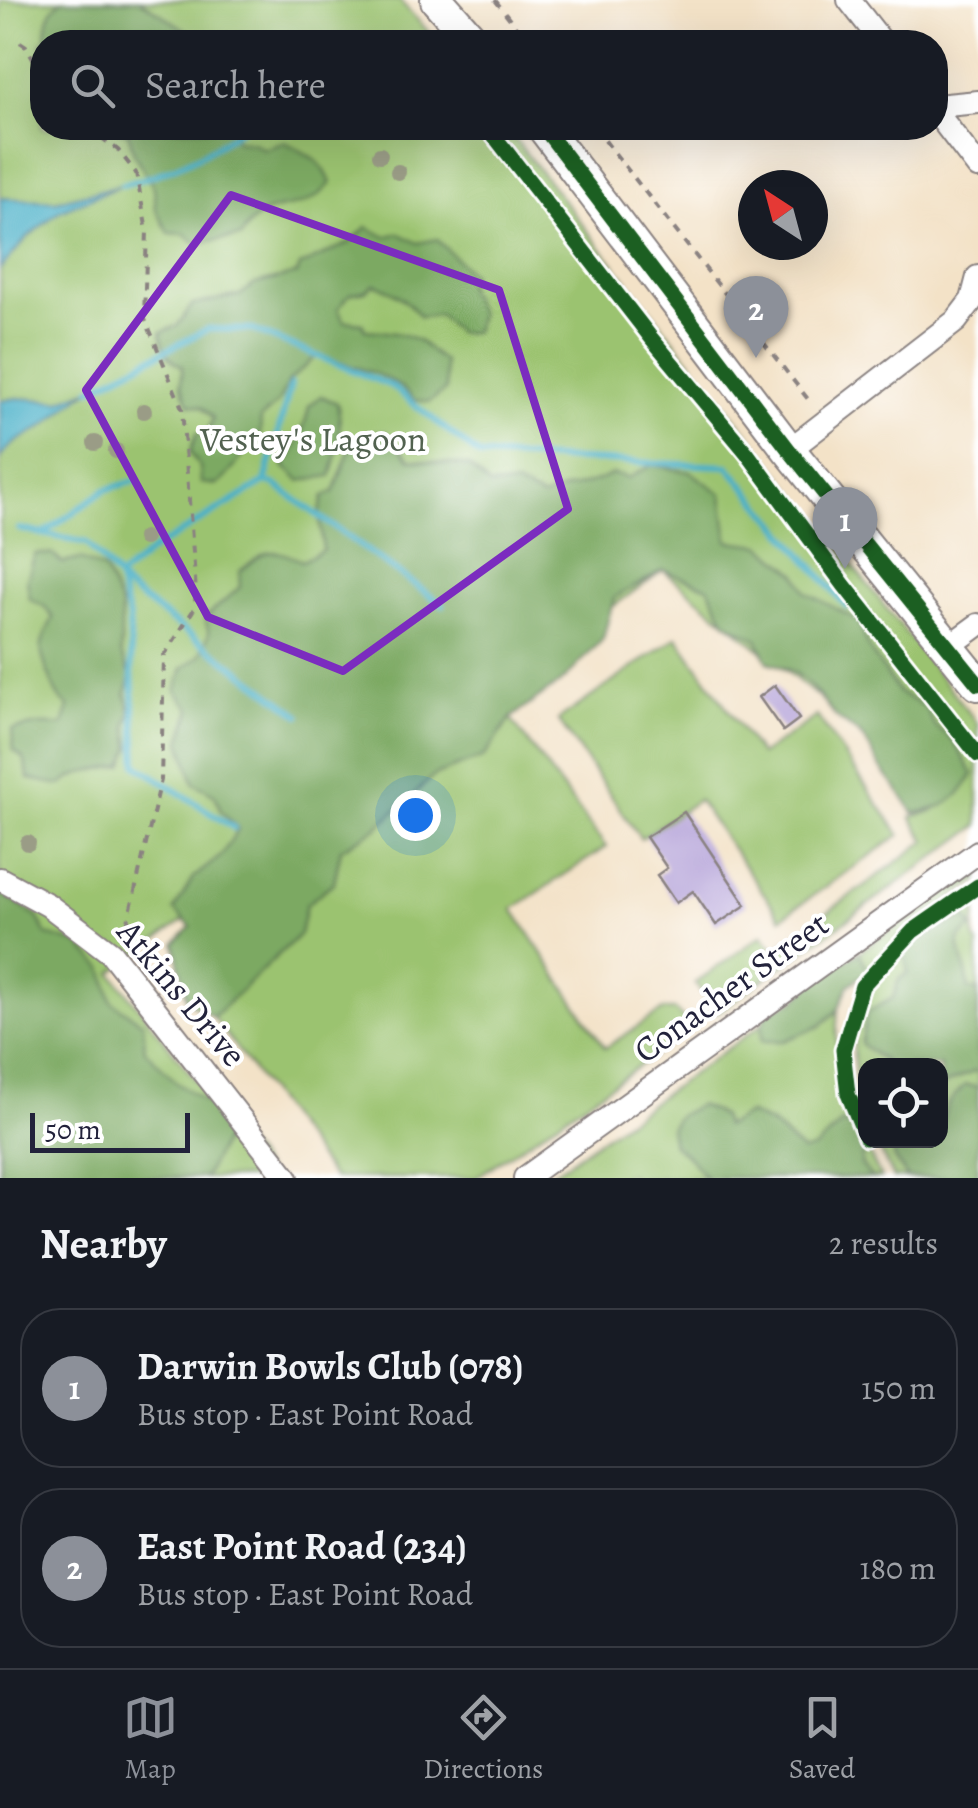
<!DOCTYPE html>
<html lang="en">
<head>
<meta charset="utf-8">
<style>
	body { margin:0; font-family:Alegreya,serif; background:#20242c; color:#f1f3f6 }
	.controls { position:absolute; right:30px; bottom:30px; display:grid; overflow:hidden; border-radius:20px; box-shadow:0 10px 40px #0002 }
	.controls button { width:90px; height:90px; display:grid; place-items:center; padding:0; border:0; border-bottom:2px solid #363941; background:#171b24; color:#f1f3f6; font:50px sans-serif }
	.compass { position:absolute; left:738px; top:170px; width:90px; height:90px; border-radius:50%; background:#171b24; box-shadow:0 10px 40px #0002; rotate:324deg }
	.scale { position:absolute; left:30px; bottom:25px; width:160px; box-sizing:border-box; padding-left:10px; border:5px solid #22223b; border-top:0; font-size:28px; line-height:35px; white-space:nowrap; color:#22223b; -webkit-text-stroke:8px #fff; paint-order:stroke }
	.you { position:absolute; left:415px; top:815px; width:35px; height:35px; margin:-25px; border:8px solid #fff; border-radius:50%; background:#1a73e8; box-shadow:0 0 0 15px #1a73e833 }
	.badge { display:grid; place-items:center; width:65px; height:65px; border-radius:50%; background:#8c9099; color:#fff; font-size:32px; font-weight:700 }
	.pin { position:absolute; translate:-50% -82px; filter:drop-shadow(0 2px 5px #0008) }
	.pin::after { content:''; position:absolute; top:52px; width:35px; height:30px; background:inherit; clip-path:polygon(0 0,100% 0,50% 100%) }
	.list { margin:0; padding:0; list-style:none }
	h2 { display:flex; justify-content:space-between; align-items:center; height:130px; margin:0; padding:0 40px; font-size:42px }
	h2 small { font-size:32px; font-weight:400; color:#9ea1a6 }
	.list li { display:grid; grid-template-columns:65px 1fr auto; gap:30px; align-items:center; box-sizing:border-box; height:160px; margin:0 20px 20px; padding:0 20px; border:2px solid #363941; border-radius:40px }
	.list b { display:block; font-size:38px; white-space:nowrap }
	.list p { margin:0; font-size:32px; white-space:nowrap; color:#9ea1a6 }
	.list em { font-size:32px; font-style:normal; color:#9ea1a6 }
	.icon { flex:none; width:55px; height:55px; fill:none; stroke:currentColor; stroke-width:2; stroke-linecap:round; stroke-linejoin:round }
	.map { position:relative; flex:none; width:978px; height:1178px; overflow:hidden }
	.search { position:absolute; background:#171b24; box-shadow:0 10px 40px #0002; left:30px; right:30px; top:30px; height:110px; display:flex; align-items:center; gap:25px; box-sizing:border-box; padding:0 35px; border-radius:40px; color:#9ea1a6; font-size:38px }
	.sheet { height:490px; background:#171b24 }
	nav { display:flex; justify-content:space-around; align-items:center; box-sizing:border-box; height:140px; border-top:2px solid #363941; background:#171b24; font-size:28px; color:#9ea1a6 }
	nav a { display:grid; justify-items:center; gap:5px }
	nav .on { color:#8c9099 }
	.map>svg:first-child { display:block }
	.green { fill:#9bc36f; stroke:#5e7255; stroke-width:2.5 }
	.forest { fill:#7ca962; stroke:#4f664e; stroke-width:2.5 }
	.water { fill:#49b0c8; stroke:#366982; stroke-width:2.5 }
	.lines { fill:none; stroke-linecap:round; stroke-linejoin:round }
	.stream { stroke:#49b0c8; stroke-width:6 }
	.building { fill:#b4a2d8 }
	.street-casing { stroke:#8a8281; stroke-width:26 }
	.secondary-casing { stroke:#8a8281; stroke-width:36 }
	.path { stroke:#8a8281; stroke-width:4; stroke-dasharray:8 8; stroke-linecap:butt }
	.street { stroke:#fff; stroke-width:22 }
	.secondary { stroke:#fff; stroke-width:32 }
	.cycleway-casing { stroke:#fff; stroke-width:21 }
	.cycleway { stroke:#1b5e20; stroke-width:15 }
	.tree { fill:#9a9c86 }
	.marked { fill:none; stroke:#7b2cbf; stroke-width:8; stroke-linejoin:round }
	.labels { text-anchor:middle; stroke-width:8; stroke-linejoin:round; paint-order:stroke }
	.park-label { font-size:35px; fill:#526250; stroke:#fff }
	.street-label { font-size:35px; fill:#22223b; stroke:#fff }
</style>
</head>
<body>
<div class="map">
<svg width="978" height="1178" viewBox="0 0 978 1178">
	<rect width="100%" height="100%" fill="#fff"/>
	<filter id="ink" filterUnits="userSpaceOnUse"><feTurbulence type="fractalNoise" baseFrequency=".01" numOctaves="2"/><feDisplacementMap in="SourceGraphic" scale="20" xChannelSelector="R" yChannelSelector="G"/><feConvolveMatrix kernelMatrix="1 2 1 2 8 2 1 2 1" color-interpolation-filters="sRGB"/></filter>
	<filter id="wash" filterUnits="userSpaceOnUse"><feTurbulence type="fractalNoise" baseFrequency=".0048" numOctaves="4" result="noise"/><feDisplacementMap in="SourceGraphic" scale="40" xChannelSelector="R" yChannelSelector="G"/><feGaussianBlur stdDeviation="2.25" result="paint"/><feColorMatrix in="noise" values="0 0 0 0 0 0 0 0 0 0 0 0 0 0 0 0 0 1.4 0 .05"/><feComposite in="paint" operator="in"/></filter>
	<g filter="url(#wash)">
		<rect width="100%" height="100%" fill="#f3e2c7"/>
		<path class="green" d="M 0,0 L 399,0 L 438,42 L 42,42 L 42,128 L 506,128 L 978,724 L 978,826 L 717,1013 L 695,983 L 762,935 L 775,950 L 926,841 L 911,817 L 934,811 L 953,740 L 934,725 L 925,706 L 899,693 L 882,667 L 829,706 L 663,570 L 112,973 L 272,1178 L 0,1178 Z
			M 677,637 L 760,755 L 817,716 L 900,835 L 781,918 L 698,800 L 641,839 L 558,720 Z
			M 510,718 L 606,847 L 513,909 L 605,1048 L 663,1010 L 675,1010 L 693,1029 L 475,1178 L 333,1178 L 213,1017 L 300,934 L 305,905 L 334,882 L 341,849 L 375,829 L 435,775 L 484,756 Z
			M 978,868 L 978,881 L 909,928 L 869,971 L 859,952 Z
			M 977,895 L 974,937 L 978,945 L 978,1178 L 893,1178 L 876,1141 L 940,1140 L 940,1066 L 866,1066 L 865,1115 C 840,1041 856,983 917,933 C 934,918 957,907 977,895 Z
			M 838,1010 C 831,1087 850,1112 881,1178 L 872,1178 L 861,1164 L 863,1151 L 842,1124 L 815,1149 L 803,1152 L 772,1124 L 749,1114 L 738,1121 L 673,1145 L 688,1156 L 706,1178 L 633,1178 L 629,1174 L 617,1178 L 546,1178 L 762,1024 L 763,1041 L 820,1026 Z"/>
		<path class="forest" d="M 63,0 L 140,0 L 204,42 L 46,42 C 46,26 47,9 63,0 Z
			M 106,128 L 234,128 L 236,141 L 253,143 L 264,149 L 285,142 C 308,155 321,158 331,183 C 300,222 265,192 241,237 L 195,243 L 185,234 L 169,233 L 156,210 L 154,188 L 134,154 L 128,132 Z
			M 367,227 L 386,237 L 398,233 L 418,243 L 437,239 L 471,274 L 467,287 L 479,314 L 474,332 L 457,333 L 439,315 L 420,317 C 409,302 392,290 374,284 L 365,291 L 350,294 L 338,309 L 344,321 L 362,323 L 365,330 C 384,332 409,332 424,345 C 431,351 435,356 444,361 L 446,390 L 429,402 L 414,400 C 391,372 351,367 317,356 L 289,381 L 278,403 L 261,418 L 260,437 C 242,451 234,473 217,485 L 201,483 L 200,467 L 190,453 L 196,434 L 208,432 L 213,418 L 202,407 L 189,404 L 181,384 L 183,366 C 166,359 163,351 161,332 L 177,326 L 192,305 L 240,295 L 255,284 L 297,274 L 300,266 L 349,243 Z
			M 321,396 L 337,403 C 343,425 338,454 331,476 L 300,481 L 284,466 C 295,451 306,425 309,406 Z
			M 368,432 L 386,432 L 410,459 L 468,466 L 490,486 L 516,485 L 543,498 C 566,485 591,487 612,474 L 628,478 L 652,465 L 691,472 L 722,494 L 728,541 L 761,545 L 797,574 L 806,592 L 859,621 L 868,647 L 899,693 L 925,706 L 934,725 L 953,740 L 973,774 C 961,799 942,810 914,813 C 904,797 892,784 881,768 C 873,757 870,745 860,735 C 852,727 841,723 834,715 C 809,685 810,675 768,662 L 757,639 L 726,622 L 708,587 L 663,570 L 614,598 L 603,639 L 565,679 L 511,718 L 484,757 L 435,775 L 375,829 L 341,849 L 334,882 L 306,905 L 300,934 L 213,1017 L 187,1001 L 175,943 L 191,927 L 174,910 L 193,878 L 221,856 L 238,829 L 221,811 L 215,795 L 194,783 L 181,741 L 191,709 L 176,691 L 183,668 L 200,656 L 209,634 L 205,618 L 240,587 L 239,572 C 266,550 270,546 302,561 L 323,550 L 319,514 L 324,496 L 334,492 L 351,446 Z
			M 35,554 L 52,554 L 62,563 L 81,559 L 104,569 L 121,606 L 121,653 L 131,677 L 126,693 L 131,713 L 127,725 L 131,747 L 123,765 C 96,773 84,767 61,785 L 29,779 L 24,759 L 13,750 L 12,730 L 39,725 L 63,725 L 69,707 C 53,694 56,691 48,673 C 37,645 40,645 53,618 L 45,607 L 30,599 L 27,580 Z
			M 0,893 L 37,917 L 47,935 L 78,944 L 103,968 L 112,1002 L 143,1023 L 145,1050 L 178,1084 L 211,1105 L 225,1138 L 204,1178 L 0,1178 Z
			M 967,916 L 972,928 L 959,939 C 960,958 968,971 969,989 L 978,991 L 978,1070 L 941,1086 L 940,1066 L 888,1065 L 861,1044 L 867,1012 L 893,998 L 899,979 L 908,973 L 904,952 L 920,939 Z
			M 859,952 L 869,971 L 849,985 L 838,1010 L 820,1026 L 784,1041 L 762,1041 L 762,1024 L 768,1011 L 794,1001 L 819,977 Z
			M 965,1085 L 978,1087 L 978,1178 L 908,1178 L 895,1160 L 892,1141 L 940,1140 C 940,1116 947,1101 965,1085 Z
			M 699,1105 L 720,1115 L 725,1126 L 749,1114 L 772,1125 L 803,1152 L 815,1148 L 842,1123 L 857,1129 L 863,1151 L 861,1164 L 872,1178 L 706,1178 L 688,1156 L 673,1145 L 670,1128 L 678,1116 Z"/>
		<path class="water" d="M 122,185 L 59,211 L 28,237 L 0,269 L 0,198 L 56,201 Z
			M 91,389 C 76,398 65,409 52,420 C 34,435 11,439 0,459 L 0,401 L 17,398 L 60,401 Z"/>
		<g class="lines">
			<path class="stream" d="M 122,185 C 167,173 205,157 242,128
				M 91,389 L 208,329 L 253,330 L 391,386 L 480,456 L 728,466 L 847,607
				M 265,482 L 291,384
				M 19,529 L 87,543 L 128,589 L 300,715
				M 43,534 L 105,490 L 135,481
				M 234,828 L 137,765 L 129,618 L 118,578 L 157,547 L 265,482 L 274,484 L 443,605"/>
		</g>
		<g id="blocks">
			<path class="building" d="M 775,685 L 799,719 L 783,731 L 759,697 Z
				M 684,812 L 746,905 L 716,925 L 693,891 L 676,903 L 657,875 L 667,868 L 646,837 Z"/>
		</g>
	</g>
	<g filter="url(#ink)">
		<use href="#blocks" fill-opacity="0" stroke="#8a8281" stroke-width="2.5"/>
		<g class="lines">
			<g class="street-casing">
				<path id="street" d="M 849,0 L 882,42
					M 936,106 L 978,102
					M 936,112 L 978,167
					M 789,450 L 956,321 L 972,300 L 978,277
					M 948,647 L 978,625
					M 0,879 L 48,905 L 111,953 L 287,1178
					M 525,1178 L 978,852"/>
			</g>
			<g class="secondary-casing">
				<path id="secondary" d="M 437,0 L 474,42
					M 544,128 L 789,450 L 978,684"/>
			</g>
			<path class="path" d="M 495,0 L 528,42
				M 20,42 L 26,46 L 42,74
				M 88,128 L 118,150 L 136,173 L 147,231 L 144,316 L 182,408 L 196,592 L 194,609 L 164,656 L 161,780 L 124,938
				M 595,128 L 811,403"/>
			<use href="#street" class="street"/>
			<use href="#secondary" class="secondary"/>
			<g class="cycleway-casing">
				<path id="cycleway" d="M 488,128 L 652,339 L 747,453 L 844,585 L 978,755
					M 544,128 L 789,450 L 978,684
					M 866,1138 L 848,1094 L 843,1050 L 862,986 L 913,931 L 978,886"/>
			</g>
			<use href="#cycleway" class="cycleway"/>
		</g>
		<g class="tree">
			<circle cx="380" cy="155" r="8"/>
			<circle cx="398" cy="172" r="8"/>
			<circle cx="144" cy="411" r="8"/>
			<circle cx="95" cy="443" r="8"/>
			<circle cx="116" cy="451" r="8"/>
			<circle cx="144" cy="538" r="8"/>
			<circle cx="28" cy="843" r="8"/>
		</g>
	</g>
	<path class="marked" d="M 231,195 L 499,290 L 568,509 L 343,671 L 208,617 L 86,390 Z"/>
	<g class="labels">
		<g class="park-label">
			<text x="313" y="451">Vestey's Lagoon</text>
		</g>
		<g class="street-label">
			<text transform="translate(731 987) rotate(-36)" y="12">Conacher Street</text>
			<text transform="translate(182 993) rotate(50)" y="12">Atkins Drive</text>
		</g>
	</g>
</svg>
<div class="controls">
<button><svg class="icon" aria-label="locate" viewBox="0 0 24 24"><circle cx="12" cy="12" r="6"/><path d="M12 2v4M12 18v4M2 12h4M18 12h4"/></svg></button>
</div>
<svg class="compass" viewBox="-18 -18 36 36"><path d="M0-13l5 13h-10z" fill="#e53935"/><path d="M0 13l5-13h-10z" fill="#9ea1a6"/></svg>
<div class="scale">50 m</div>
<div class="you"></div>
<div class="pin badge" style="left:845px;top:569px">1</div>
<div class="pin badge" style="left:756px;top:358px">2</div>
<div class="search"><svg class="icon" aria-label="search" viewBox="0 0 24 24"><circle cx="10" cy="10" r="6"/><path d="M15 15l6 6"/></svg>Search here</div>
</div>
<section class="sheet">
<h2>Nearby<small>2 results</small></h2>
<ul class="list">
<li><span class="badge">1</span><div><b>Darwin Bowls Club (078)</b><p>Bus stop · East Point Road</p></div><em>150 m</em></li>
<li><span class="badge">2</span><div><b>East Point Road (234)</b><p>Bus stop · East Point Road</p></div><em>180 m</em></li>
</ul>
</section>
<nav>
<a class="on"><svg class="icon" aria-label="map" viewBox="0 0 24 24"><path d="M3 6l6-2 6 2 6-2v14l-6 2-6-2-6 2zM9 4v14M15 6v14"/></svg>Map</a>
<a><svg class="icon" aria-label="directions" viewBox="0 0 24 24"><path d="M12 3l9 9-9 9-9-9zM9 14v-3h6M13 9l2 2-2 2"/></svg>Directions</a>
<a><svg class="icon" aria-label="saved" viewBox="0 0 24 24"><path d="M7 4h10v16l-5-4-5 4z"/></svg>Saved</a>
</nav>
</body>
</html>
